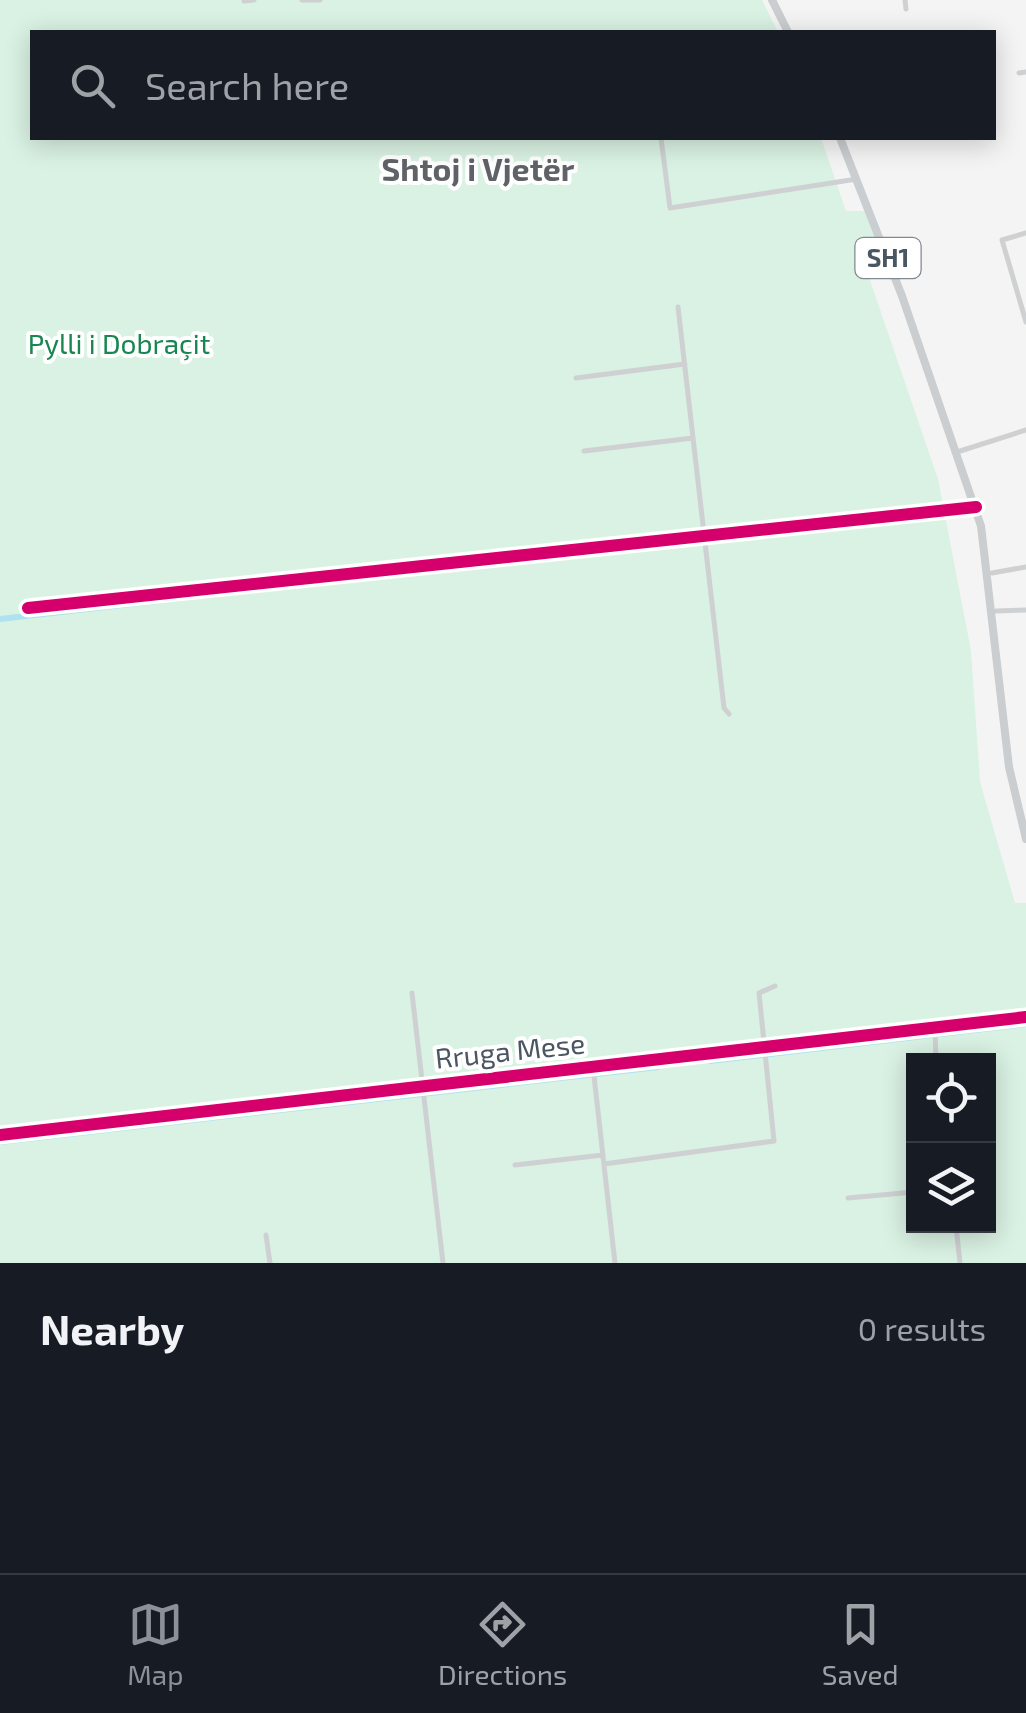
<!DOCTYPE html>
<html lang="en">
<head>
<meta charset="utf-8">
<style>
	body { margin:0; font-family:"Exo 2",sans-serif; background:#20242c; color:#f1f3f6 }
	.controls { position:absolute; right:30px; bottom:30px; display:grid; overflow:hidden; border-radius:0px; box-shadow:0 5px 25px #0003 }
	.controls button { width:90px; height:90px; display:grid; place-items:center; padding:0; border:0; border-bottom:2px solid #363941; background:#171b24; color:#f1f3f6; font:50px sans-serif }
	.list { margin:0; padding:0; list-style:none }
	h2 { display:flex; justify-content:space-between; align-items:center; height:130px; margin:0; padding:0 40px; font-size:42px }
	h2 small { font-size:32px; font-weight:400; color:#9ea1a6 }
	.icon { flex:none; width:55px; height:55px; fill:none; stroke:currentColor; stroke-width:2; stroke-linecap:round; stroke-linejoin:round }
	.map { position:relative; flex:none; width:1026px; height:1263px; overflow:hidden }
	.search { position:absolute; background:#171b24; box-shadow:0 5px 25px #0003; left:30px; right:30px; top:30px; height:110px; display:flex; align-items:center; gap:25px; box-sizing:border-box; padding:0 35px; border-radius:0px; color:#9ea1a6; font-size:38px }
	.sheet { height:310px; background:#171b24 }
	nav { display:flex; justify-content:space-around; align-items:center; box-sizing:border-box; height:140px; border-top:2px solid #363941; background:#171b24; font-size:28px; color:#9ea1a6 }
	nav a { display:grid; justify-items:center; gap:5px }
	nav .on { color:#8c9099 }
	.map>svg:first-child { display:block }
	.green { fill:#d9f2e3; fill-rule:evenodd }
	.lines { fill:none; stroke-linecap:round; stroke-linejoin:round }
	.canal { stroke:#aee2f0; stroke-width:6 }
	.minor { stroke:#ced0d2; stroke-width:5 }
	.major { stroke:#caced1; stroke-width:8 }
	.cycleway-casing { stroke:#fff; stroke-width:19 }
	.cycleway { stroke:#d6006c; stroke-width:12 }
	.labels { text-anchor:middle; stroke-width:8; stroke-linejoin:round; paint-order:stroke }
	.shield { fill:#fff; stroke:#808990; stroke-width:2.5 }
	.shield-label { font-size:25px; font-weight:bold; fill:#4a5661 }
	.park-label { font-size:28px; fill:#17864f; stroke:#fff }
	.street-label { font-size:28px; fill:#4a5661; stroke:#fff }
	.quarter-label { font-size:32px; font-weight:bold; fill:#5f6368; stroke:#fff }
</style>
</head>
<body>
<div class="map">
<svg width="1026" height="1263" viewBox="0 0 1026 1263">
	<rect width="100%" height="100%" fill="#f4f4f4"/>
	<path class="green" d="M 0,0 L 762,0 L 777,30 L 783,32 L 32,32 L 32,138 L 821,138 L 846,211 L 866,211 L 876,239 L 867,244 L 862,257 L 938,479 L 971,651 L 980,782 L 1015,903 L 1026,903 L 1026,1263 L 0,1263 ZM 914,1060 L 988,1060 L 988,1226 L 914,1226 Z"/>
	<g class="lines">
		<path class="canal" d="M 0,619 L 533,558
			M 710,1061 L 1026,1024
			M 0,1142 L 658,1067"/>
		<path class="minor" d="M 302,0 L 320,0
			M 905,0 L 906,9
			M 244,1 L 254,0
			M 1019,73 L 1026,72
			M 661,138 L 670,208 L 857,179
			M 1026,233 L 1002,240 L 1026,322
			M 678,307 L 724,708 L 729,714
			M 576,378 L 685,364
			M 584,451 L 693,438
			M 957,452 L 1026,430
			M 992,573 L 1026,567
			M 28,608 L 976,507
			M 996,611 L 1026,610
			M 412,993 L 443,1263
			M 935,1029 L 936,1060
			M 593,1067 L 615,1263
			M 0,1135 L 1026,1017
			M 604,1164 L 774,1141 L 759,993 L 775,986
			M 515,1165 L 603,1155
			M 848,1198 L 914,1192
			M 956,1226 L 960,1263
			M 266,1235 L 270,1263"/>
		<path class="major" d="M 772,0 L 788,32
			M 840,138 L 902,296 L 981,526 L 1009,767 L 1026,839"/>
		<g class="cycleway-casing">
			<path id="cycleway" d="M 28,608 L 976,507
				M 0,1135 L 1026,1017"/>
		</g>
		<use href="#cycleway" class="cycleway"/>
	</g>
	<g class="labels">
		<rect class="shield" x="855.5" y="238" width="65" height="40" rx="8"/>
		<g class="shield-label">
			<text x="888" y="267">SH1</text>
		</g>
		<g class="park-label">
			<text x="119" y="354">Pylli i Dobraçit</text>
		</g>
		<g class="street-label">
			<text transform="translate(510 1051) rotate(-6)" y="10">Rruga Mese</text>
		</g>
		<g class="quarter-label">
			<text x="478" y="181">Shtoj i Vjetër</text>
		</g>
	</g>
</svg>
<div class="controls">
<button><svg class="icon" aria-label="locate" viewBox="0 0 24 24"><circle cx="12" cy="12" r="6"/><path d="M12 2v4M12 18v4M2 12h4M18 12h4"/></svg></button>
<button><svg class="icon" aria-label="layers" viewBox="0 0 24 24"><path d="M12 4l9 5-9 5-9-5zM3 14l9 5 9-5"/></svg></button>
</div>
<div class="search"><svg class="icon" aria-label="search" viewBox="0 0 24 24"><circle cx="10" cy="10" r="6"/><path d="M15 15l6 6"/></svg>Search here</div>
</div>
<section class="sheet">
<h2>Nearby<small>0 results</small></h2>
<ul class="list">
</ul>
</section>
<nav>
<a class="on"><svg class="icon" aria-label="map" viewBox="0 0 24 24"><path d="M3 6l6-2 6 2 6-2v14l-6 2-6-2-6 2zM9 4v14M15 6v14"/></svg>Map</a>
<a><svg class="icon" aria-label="directions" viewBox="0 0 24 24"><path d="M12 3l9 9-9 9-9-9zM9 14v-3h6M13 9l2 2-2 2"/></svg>Directions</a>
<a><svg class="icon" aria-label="saved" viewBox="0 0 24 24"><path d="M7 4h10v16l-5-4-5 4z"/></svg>Saved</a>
</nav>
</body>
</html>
